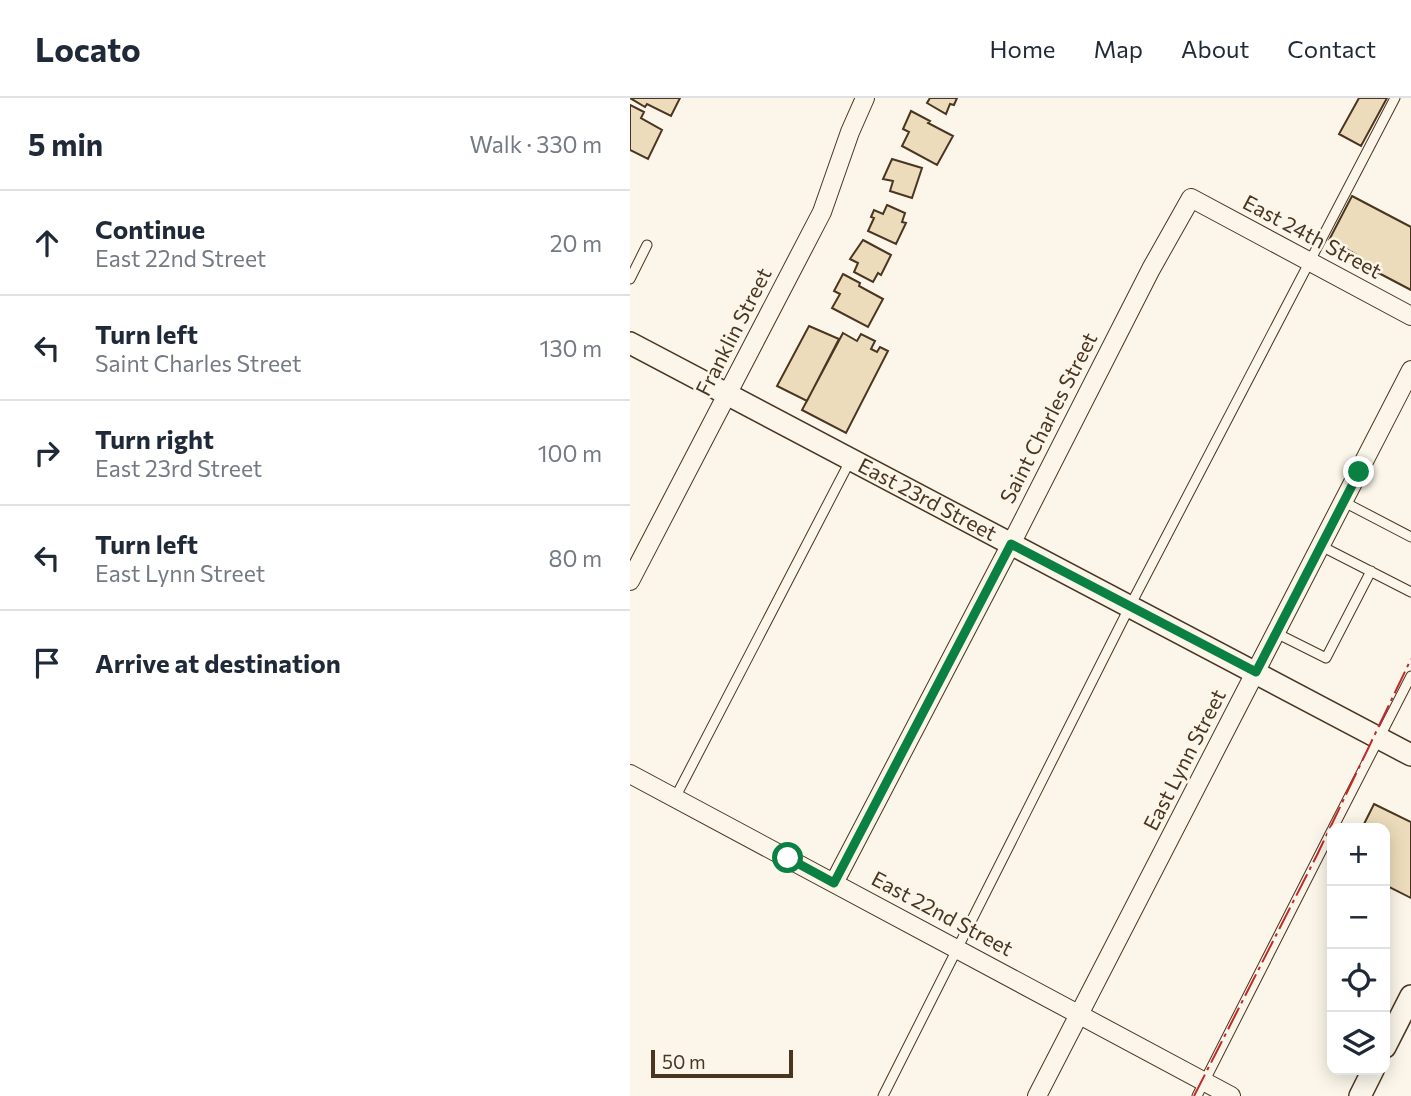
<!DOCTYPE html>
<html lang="en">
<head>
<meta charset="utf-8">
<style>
	body { margin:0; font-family:Commissioner,sans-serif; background:#f6f6f7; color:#1f2937 }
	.controls { position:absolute; right:21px; bottom:21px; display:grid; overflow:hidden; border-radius:14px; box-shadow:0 4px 18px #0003 }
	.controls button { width:63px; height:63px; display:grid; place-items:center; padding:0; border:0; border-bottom:2px solid #e0e1e3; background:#fff; color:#1f2937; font:35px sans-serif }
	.scale { position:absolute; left:21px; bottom:18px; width:142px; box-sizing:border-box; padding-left:7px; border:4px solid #4a3520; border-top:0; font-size:19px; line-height:24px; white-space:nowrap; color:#4a3520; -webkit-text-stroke:5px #fbf6e9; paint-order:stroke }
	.stop { position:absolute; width:21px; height:21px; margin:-16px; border:5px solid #0b8043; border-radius:50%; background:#fff }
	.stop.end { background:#0b8043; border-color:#fff; box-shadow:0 2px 7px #0008 }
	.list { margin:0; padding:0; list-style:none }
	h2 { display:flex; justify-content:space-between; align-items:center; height:91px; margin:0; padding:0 28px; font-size:30px }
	h2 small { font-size:23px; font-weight:400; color:#747a83 }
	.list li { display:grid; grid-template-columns:46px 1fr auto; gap:21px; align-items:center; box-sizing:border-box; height:105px; padding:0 28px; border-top:2px solid #e0e1e3 }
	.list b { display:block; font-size:26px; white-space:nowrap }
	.list p { margin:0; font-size:23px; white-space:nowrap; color:#747a83 }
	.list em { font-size:23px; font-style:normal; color:#747a83 }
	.icon { flex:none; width:38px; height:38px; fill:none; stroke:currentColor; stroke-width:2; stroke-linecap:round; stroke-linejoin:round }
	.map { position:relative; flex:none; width:781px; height:998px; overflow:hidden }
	header { display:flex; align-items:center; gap:42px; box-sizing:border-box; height:98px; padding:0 35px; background:#fff; border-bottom:2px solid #e0e1e3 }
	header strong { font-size:33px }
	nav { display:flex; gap:38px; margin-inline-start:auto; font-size:24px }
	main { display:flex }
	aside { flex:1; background:#fff }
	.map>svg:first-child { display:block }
	.building { fill:#ecdcbc; stroke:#4a3520; stroke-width:2 }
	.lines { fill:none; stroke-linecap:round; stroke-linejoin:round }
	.service-casing { stroke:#4a3520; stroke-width:11 }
	.minor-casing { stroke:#4a3520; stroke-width:20 }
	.tertiary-casing { stroke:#4a3520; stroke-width:24 }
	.service { stroke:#fbf6e9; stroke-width:9 }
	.minor { stroke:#fbf6e9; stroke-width:18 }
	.tertiary { stroke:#fbf6e9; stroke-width:21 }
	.power { stroke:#c62828; stroke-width:2; stroke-dasharray:24 5 3.5 5; stroke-linecap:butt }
	.route { stroke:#0b8043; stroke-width:9 }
	.labels { text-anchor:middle; stroke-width:5; stroke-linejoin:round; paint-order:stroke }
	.street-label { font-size:21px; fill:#4a3520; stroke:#fbf6e9 }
</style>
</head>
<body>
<header>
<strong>Locato</strong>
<nav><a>Home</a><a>Map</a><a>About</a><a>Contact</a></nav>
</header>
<main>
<aside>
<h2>5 min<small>Walk · 330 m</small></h2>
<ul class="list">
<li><svg class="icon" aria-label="ahead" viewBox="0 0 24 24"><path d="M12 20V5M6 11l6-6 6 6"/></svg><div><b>Continue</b><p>East 22nd Street</p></div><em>20 m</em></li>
<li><svg class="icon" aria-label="left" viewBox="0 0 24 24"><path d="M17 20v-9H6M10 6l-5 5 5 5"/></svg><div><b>Turn left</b><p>Saint Charles Street</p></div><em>130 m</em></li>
<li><svg class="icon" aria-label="right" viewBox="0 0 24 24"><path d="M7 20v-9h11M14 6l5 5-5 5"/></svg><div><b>Turn right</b><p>East 23rd Street</p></div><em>100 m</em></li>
<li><svg class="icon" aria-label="left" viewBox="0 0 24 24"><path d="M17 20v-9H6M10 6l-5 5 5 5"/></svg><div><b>Turn left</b><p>East Lynn Street</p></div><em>80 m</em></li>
<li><svg class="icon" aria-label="arrive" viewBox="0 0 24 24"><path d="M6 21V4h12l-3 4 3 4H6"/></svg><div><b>Arrive at destination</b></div></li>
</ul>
</aside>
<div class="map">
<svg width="781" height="998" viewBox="0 0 781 998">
	<rect width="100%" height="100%" fill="#fbf6e9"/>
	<path class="building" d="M 0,0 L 50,0 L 41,18 L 17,6 L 15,9 Z
		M 300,0 L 327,0 L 324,7 L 320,6 L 316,16 L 297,5 Z
		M 729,0 L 757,0 L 731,48 L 709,36 Z
		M 0,7 L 14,14 L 11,20 L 32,32 L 18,61 L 0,52 Z
		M 281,13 L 300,23 L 298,25 L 323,38 L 307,67 L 272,48 L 279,34 L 273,31 Z
		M 262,61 L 292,70 L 282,100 L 260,93 L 263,83 L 253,81 Z
		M 722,98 L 781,129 L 781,192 L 722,161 L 725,156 L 699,142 Z
		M 257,107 L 275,115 L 272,124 L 276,125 L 266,146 L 238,133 L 244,120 L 241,119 L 244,112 L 253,116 Z
		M 233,142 L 261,157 L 251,177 L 248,175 L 243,184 L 224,174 L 228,165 L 220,161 Z
		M 213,176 L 230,185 L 229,188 L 253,201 L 238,229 L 202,210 L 210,196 L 204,193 Z
		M 179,228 L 209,241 L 177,303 L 147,288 Z
		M 213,235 L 227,243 L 231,236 L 245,243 L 241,251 L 247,254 L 250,249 L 258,253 L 216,335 L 172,312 Z
		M 744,706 L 781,724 L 781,800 L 755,787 L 755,730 L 732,730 Z"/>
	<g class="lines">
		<g class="service-casing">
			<path id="service" d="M 0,181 L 17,147
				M 714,404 L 781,439
				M 691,448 L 781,494
				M 646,535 L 696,560 L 741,473
				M 45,700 L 220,363
				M 703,730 L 781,578
				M 253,998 L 500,508 L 765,0
				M 567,998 L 702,732"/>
		</g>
		<g class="minor-casing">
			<path id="minor" d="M 0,483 L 192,114 L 220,34 L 235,0
				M 0,676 L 601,998
				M 204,785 L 381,446 L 521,171 L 561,100 L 781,218
				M 407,998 L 781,272"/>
		</g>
		<g class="tertiary-casing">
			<g id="tertiary">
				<path id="s1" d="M 0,245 L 781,657"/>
				<path d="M 755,949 L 781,898"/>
				<path d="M 730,998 L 743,972"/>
			</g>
		</g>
		<use href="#service" class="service"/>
		<use href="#minor" class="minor"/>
		<use href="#tertiary" class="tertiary"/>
		<path class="power" d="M 564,998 L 687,757 L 781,561"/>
	</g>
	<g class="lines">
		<path class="route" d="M 158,760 L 204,785 L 381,446 L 626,574 L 729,374"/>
	</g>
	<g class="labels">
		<g class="street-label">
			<text transform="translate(682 139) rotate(28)" y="7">East 24th Street</text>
			<text transform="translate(104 234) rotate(-63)" y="7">Franklin Street</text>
			<text transform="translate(419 320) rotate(-63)" y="7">Saint Charles Street</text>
			<text dy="7" stroke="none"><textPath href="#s1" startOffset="336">East 23rd Street</textPath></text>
			<text transform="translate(555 662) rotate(-63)" y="7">East Lynn Street</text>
			<text transform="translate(312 816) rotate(28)" y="7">East 22nd Street</text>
		</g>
	</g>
</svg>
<div class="controls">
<button>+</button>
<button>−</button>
<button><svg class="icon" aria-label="locate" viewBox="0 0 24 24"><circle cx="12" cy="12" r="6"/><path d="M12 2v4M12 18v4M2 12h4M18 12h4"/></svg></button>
<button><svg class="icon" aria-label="layers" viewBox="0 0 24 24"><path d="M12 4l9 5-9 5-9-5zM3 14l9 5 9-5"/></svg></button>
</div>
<div class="scale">50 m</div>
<div class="stop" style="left:158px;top:760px"></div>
<div class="stop end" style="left:729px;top:374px"></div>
</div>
</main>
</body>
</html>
